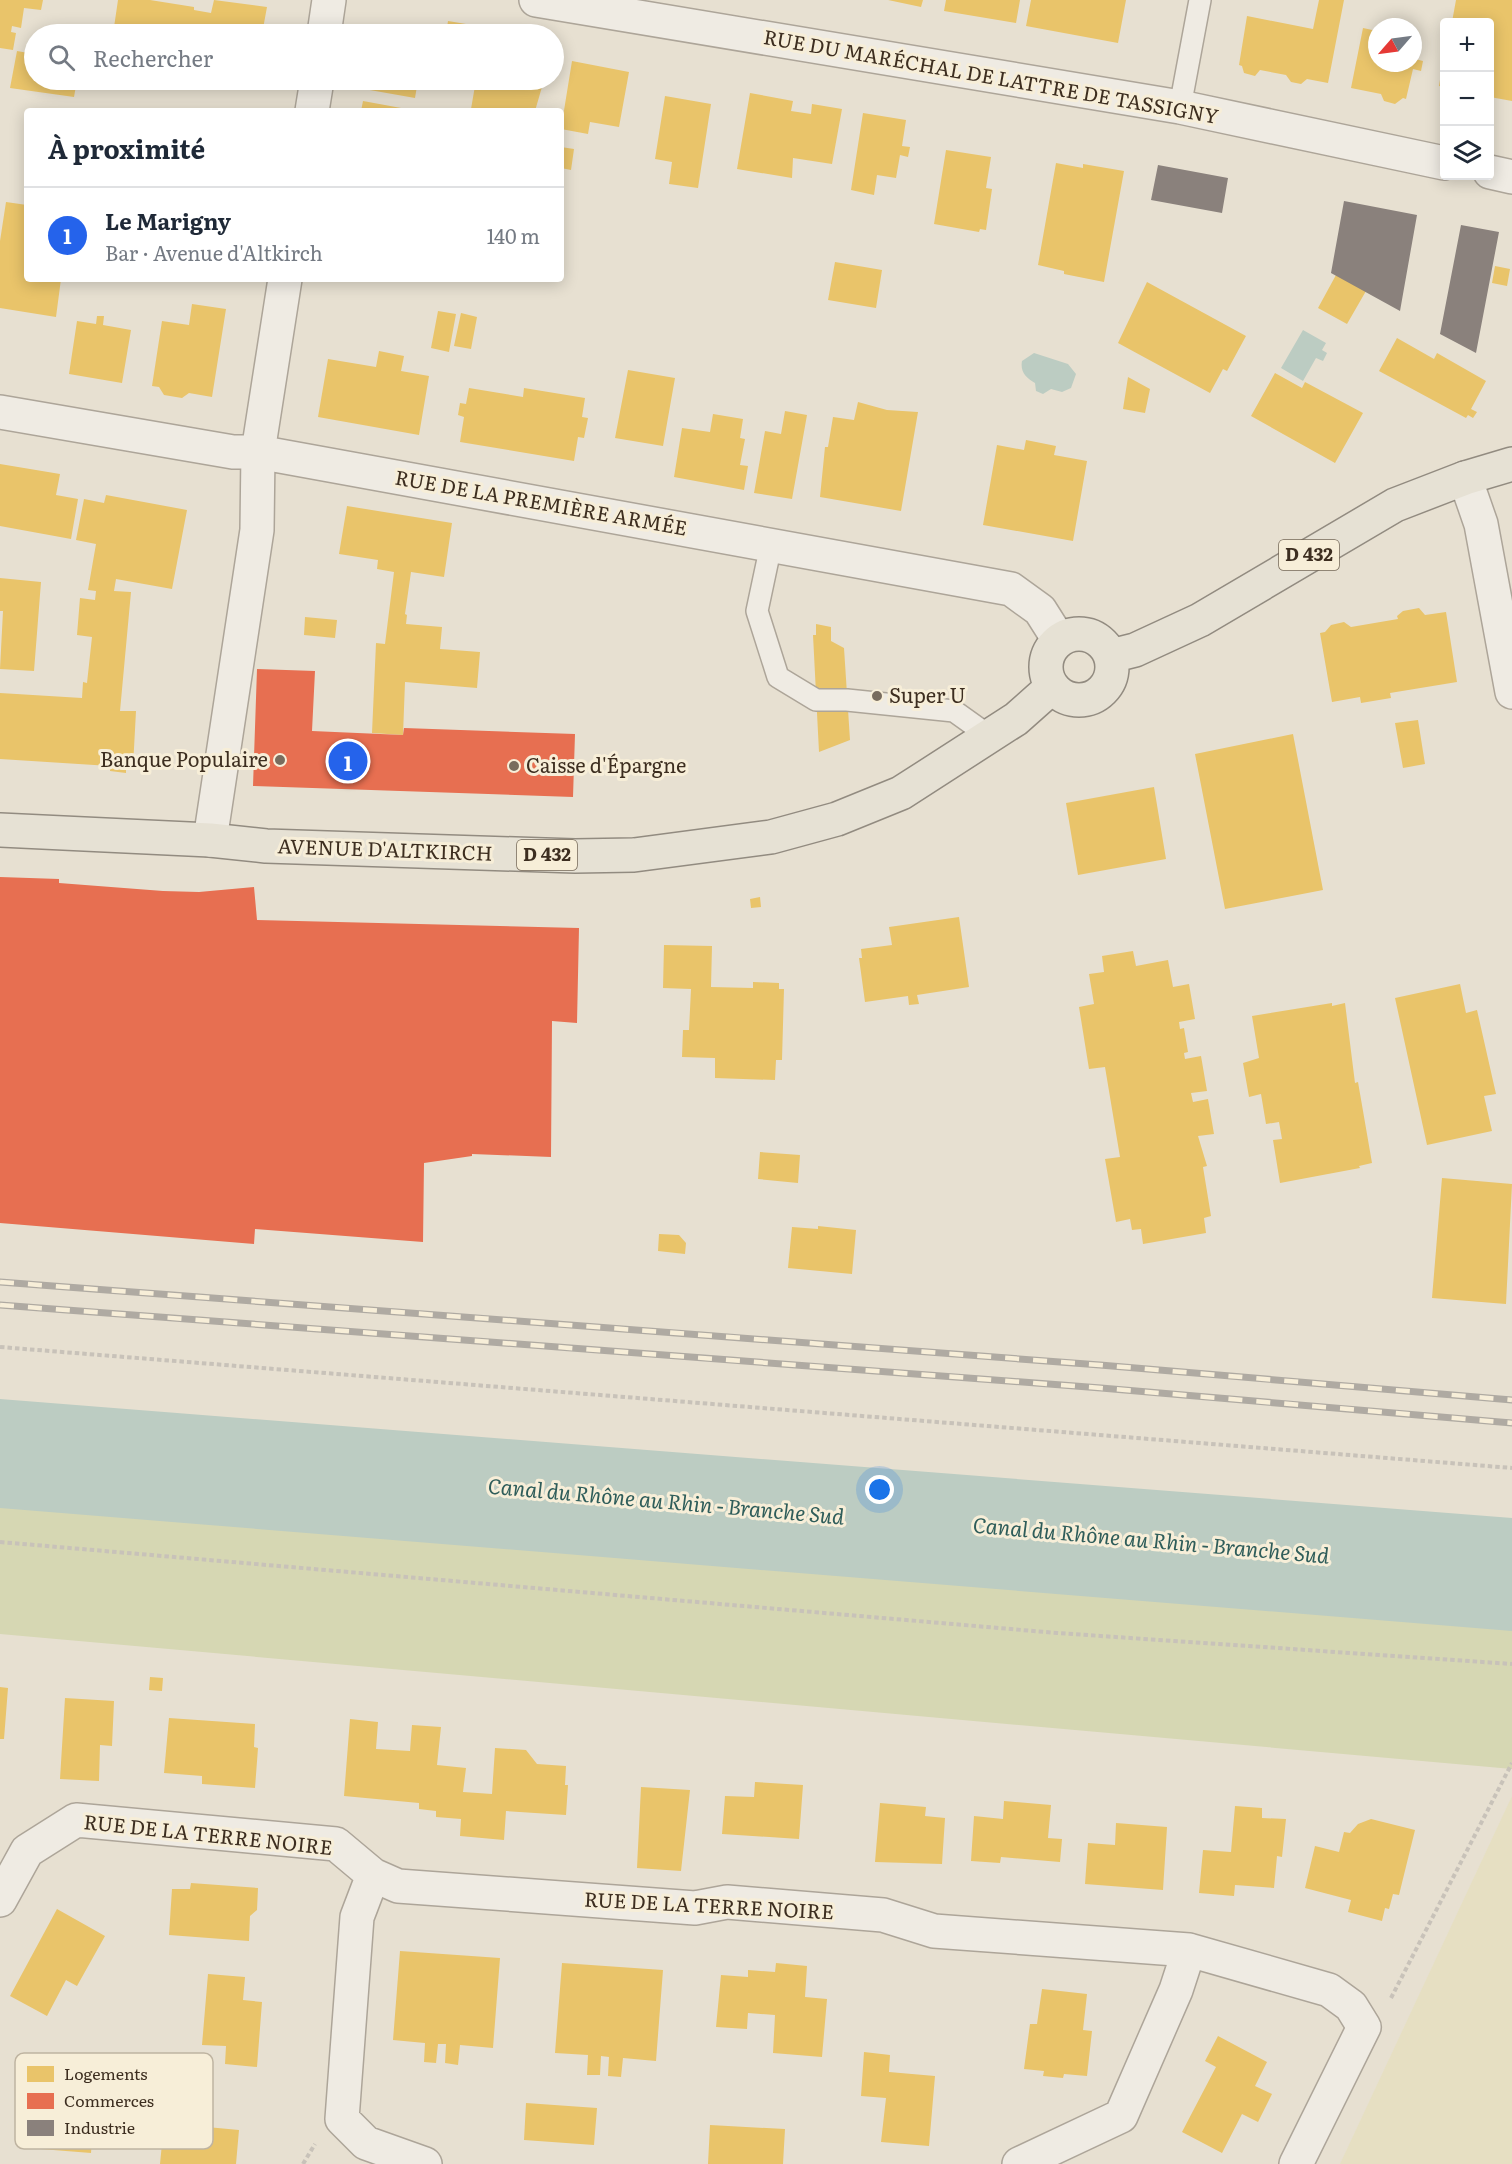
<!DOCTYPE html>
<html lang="fr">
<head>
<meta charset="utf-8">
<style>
	body { margin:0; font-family:Literata,serif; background:#f2f2f3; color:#1f2937 }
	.controls { position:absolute; right:18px; top:18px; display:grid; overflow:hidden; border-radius:6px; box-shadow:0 3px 15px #0003 }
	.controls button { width:54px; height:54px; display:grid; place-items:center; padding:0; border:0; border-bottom:2px solid #e0e1e3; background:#fff; color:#1f2937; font:30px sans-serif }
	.compass { position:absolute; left:1368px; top:18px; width:54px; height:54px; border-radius:50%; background:#fff; box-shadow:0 3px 15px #0003; rotate:242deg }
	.you { position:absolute; left:880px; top:1490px; width:21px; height:21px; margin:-15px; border:4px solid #fff; border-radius:50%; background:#1a73e8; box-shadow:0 0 0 9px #1a73e833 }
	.badge { display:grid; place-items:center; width:39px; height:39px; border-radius:50%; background:#2563eb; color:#fff; font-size:20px; font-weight:700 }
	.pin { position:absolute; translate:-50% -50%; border:3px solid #fff; box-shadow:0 2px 6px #0006 }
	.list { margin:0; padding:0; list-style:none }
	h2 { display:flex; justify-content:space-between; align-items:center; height:78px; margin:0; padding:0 24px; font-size:26px }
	h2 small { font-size:20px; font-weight:400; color:#747a83 }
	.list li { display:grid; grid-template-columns:39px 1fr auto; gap:18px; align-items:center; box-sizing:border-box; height:96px; padding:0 24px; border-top:2px solid #e0e1e3 }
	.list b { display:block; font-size:22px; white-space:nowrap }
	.list p { margin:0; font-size:20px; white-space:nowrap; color:#747a83 }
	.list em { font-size:20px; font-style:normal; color:#747a83 }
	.icon { flex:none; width:33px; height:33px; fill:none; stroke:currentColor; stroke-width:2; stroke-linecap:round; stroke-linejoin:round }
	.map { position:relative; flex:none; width:1512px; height:2164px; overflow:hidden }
	.search { position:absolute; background:#fff; box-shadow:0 3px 15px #0003; left:24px; top:24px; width:540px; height:66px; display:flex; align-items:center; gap:15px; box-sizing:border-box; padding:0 21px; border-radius:33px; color:#747a83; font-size:22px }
	.panel { position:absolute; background:#fff; box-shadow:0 3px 15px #0003; left:24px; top:108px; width:540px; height:174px; border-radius:6px }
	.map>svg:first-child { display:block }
	.farmland { fill:#e6dfc2 }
	.green { fill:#d6d7b3 }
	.water { fill:#bcccc2 }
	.homes { fill:#e9c46a }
	.shops { fill:#e76f51 }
	.industry { fill:#8a817c }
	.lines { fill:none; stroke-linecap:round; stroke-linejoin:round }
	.lane-casing { stroke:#ada599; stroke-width:24 }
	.street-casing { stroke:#ada599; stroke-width:36 }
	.primary-casing { stroke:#928b80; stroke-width:36 }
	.path { stroke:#c8c2b9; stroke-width:4; stroke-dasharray:4.5 3; stroke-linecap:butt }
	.lane { stroke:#efebe3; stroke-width:21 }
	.street { stroke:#efebe3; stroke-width:33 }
	.primary { stroke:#e6e1d4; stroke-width:33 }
	.rail-casing { stroke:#afaaa2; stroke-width:7 }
	.rail { stroke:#f7eed8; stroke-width:4.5; stroke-dasharray:14; stroke-linecap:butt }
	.poi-dot { fill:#786c5e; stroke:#f7eed8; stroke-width:2 }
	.labels { text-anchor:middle; stroke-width:6; stroke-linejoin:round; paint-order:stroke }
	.shield { fill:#f7eed8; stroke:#756857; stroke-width:1.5 }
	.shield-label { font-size:18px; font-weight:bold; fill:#3d2e20 }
	.street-label { font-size:20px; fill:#3d2e20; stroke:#f7eed8 }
	.poi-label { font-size:20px; fill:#3d2e20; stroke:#f7eed8; text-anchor:start }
	.water-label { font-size:21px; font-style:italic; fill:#2f5d5a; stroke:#f7eed8 }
	.key { fill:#f7eed8; stroke:#bfb4a1; stroke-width:1.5 }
	.key-label { font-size:16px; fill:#3d2e20 }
</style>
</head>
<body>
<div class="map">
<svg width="1512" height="2164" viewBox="0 0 1512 2164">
	<rect width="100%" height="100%" fill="#e7e0d1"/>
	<path class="farmland" d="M 1512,1796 L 1512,2164 L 1340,2164 Z"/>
	<path class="green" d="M 0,1506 L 1512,1630 L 1512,1769 L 0,1634 Z"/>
	<path class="water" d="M 1303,330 L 1326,343 L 1322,350 L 1327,353 L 1323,361 L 1316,358 L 1303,381 L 1281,368 Z
		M 1034,353 L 1068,364 L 1076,374 L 1071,388 L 1062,392 L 1051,389 L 1043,394 L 1036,391 L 1035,383 C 1026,378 1020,372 1022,361 Z
		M 0,1399 L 1512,1518 L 1512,1631 L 0,1508 Z"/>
	<path class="homes" d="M 0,0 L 43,0 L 41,10 L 24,8 L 21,28 L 12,26 L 11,32 L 16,33 L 13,50 L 0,48 Z
		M 118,0 L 150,0 L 194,7 L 194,10 L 211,13 L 214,0 L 267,7 L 262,34 L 113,34 Z
		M 888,0 L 923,0 L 921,7 Z
		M 946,0 L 1020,0 L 1016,23 L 944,11 Z
		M 1031,0 L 1126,0 L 1118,43 L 1026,26 Z
		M 1319,0 L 1344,0 L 1328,83 L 1307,79 L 1301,84 L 1291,82 L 1286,75 L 1260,70 L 1255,76 L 1244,73 L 1242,66 L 1239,65 L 1247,16 L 1313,29 Z
		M 1456,0 L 1512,0 L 1512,101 L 1490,97 L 1490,22 L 1452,22 Z
		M 448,21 L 484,27 L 483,34 L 446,34 Z
		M 1384,23 L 1398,26 L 1398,27 L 1383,27 Z
		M 375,26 L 413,33 L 413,34 L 374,34 Z
		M 1363,28 L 1377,31 L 1377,63 L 1413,63 L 1413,39 L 1419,40 L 1415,59 L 1423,61 L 1421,71 L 1413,69 L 1406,99 L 1403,98 L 1395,104 L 1384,101 L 1381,94 L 1351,88 Z
		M 17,51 L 34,54 L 34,80 L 77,80 L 74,97 L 10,88 Z
		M 572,61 L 629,72 L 619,127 L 590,122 L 588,134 L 561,129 Z
		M 1443,61 L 1444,61 L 1444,87 L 1439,86 Z
		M 160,80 L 183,80 L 182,84 Z
		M 227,80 L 255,80 L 254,85 Z
		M 366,80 L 418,80 L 415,98 L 364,89 Z
		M 476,80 L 544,80 L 535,111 L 471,109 Z
		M 750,93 L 793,101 L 791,111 L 811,114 L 812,104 L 842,109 L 832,164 L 793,158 L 792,178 L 737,169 Z
		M 665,96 L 711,104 L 698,188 L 669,184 L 672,162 L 655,159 Z
		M 363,101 L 412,110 L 412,111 L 361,111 Z
		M 863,113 L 906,120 L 902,146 L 910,147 L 908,157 L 900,155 L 896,178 L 877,175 L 874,195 L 851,190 Z
		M 561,147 L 574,149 L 571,170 L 561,168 Z
		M 946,150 L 991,157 L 986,188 L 992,189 L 986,230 L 980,229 L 979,232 L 934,224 Z
		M 1056,163 L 1083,168 L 1083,164 L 1124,171 L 1104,282 L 1064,274 L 1064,271 L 1038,265 Z
		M 6,202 L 27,205 L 27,279 L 61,279 L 56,317 L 0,308 L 0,241 Z
		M 835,262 L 882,270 L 876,308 L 828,300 Z
		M 1495,266 L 1510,269 L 1507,286 L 1492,283 Z
		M 1336,275 L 1366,291 L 1347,324 L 1318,308 Z
		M 1147,282 L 1246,336 L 1227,371 L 1223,369 L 1210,393 L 1118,343 Z
		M 192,304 L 226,309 L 212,397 L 189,393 L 182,398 L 164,395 L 159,387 L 152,386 L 162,321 L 189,325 Z
		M 438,311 L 456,314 L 449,352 L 431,348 Z
		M 461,313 L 477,317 L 471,349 L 454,346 Z
		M 97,316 L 104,316 L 103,325 L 131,330 L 122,383 L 69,374 L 77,321 L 96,324 Z
		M 1397,338 L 1434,359 L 1437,353 L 1486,381 L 1471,409 L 1477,412 L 1473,418 L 1468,415 L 1466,418 L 1379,371 Z
		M 379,351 L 404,356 L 401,371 L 429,376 L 419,435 L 318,417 L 328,359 L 376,367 Z
		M 628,370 L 675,378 L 663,446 L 615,438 Z
		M 1275,373 L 1302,388 L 1305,382 L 1363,413 L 1335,463 L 1251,416 Z
		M 1128,377 L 1150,389 L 1145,413 L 1123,409 Z
		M 469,388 L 523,397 L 524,388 L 585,398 L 582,417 L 588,418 L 584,438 L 578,437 L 574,461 L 460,442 L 464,417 L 458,415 L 460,403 L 466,404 Z
		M 858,402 L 887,410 L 918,412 L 901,511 L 820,497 L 825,447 L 828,447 L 833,417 L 854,420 Z
		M 785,411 L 807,415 L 792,499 L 754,493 L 765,431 L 781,434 Z
		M 713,414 L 743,419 L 740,438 L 745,439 L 740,465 L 748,466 L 744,490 L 674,477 L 682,428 L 710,432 Z
		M 1026,440 L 1056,446 L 1054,455 L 1087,461 L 1073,541 L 983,525 L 997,445 L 1024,450 Z
		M 0,464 L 60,474 L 56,495 L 78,499 L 71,539 L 0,526 Z
		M 106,495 L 187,510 L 172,589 L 116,579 L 114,591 L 131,592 L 120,711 L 136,711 L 133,767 L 126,767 L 126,773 L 110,771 L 110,766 L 0,759 L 0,693 L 82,698 L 83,682 L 87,683 L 92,637 L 77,635 L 80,598 L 95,600 L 96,591 L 88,590 L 96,544 L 76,540 L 84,499 L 104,503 Z
		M 347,506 L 452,523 L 444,577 L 411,572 L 405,614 L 407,615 L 406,624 L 442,627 L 440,649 L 480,652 L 477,688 L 405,682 L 403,735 L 372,733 L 376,643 L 385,644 L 394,572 L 377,569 L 378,560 L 339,554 Z
		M 0,578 L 41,582 L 34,671 L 0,669 L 3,611 L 0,611 Z
		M 1419,608 L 1425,615 L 1446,612 L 1457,682 L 1390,693 L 1391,698 L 1361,703 L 1360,697 L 1332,702 L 1320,633 L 1325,632 L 1331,625 L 1344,622 L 1351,627 L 1398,619 L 1397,616 L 1403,611 Z
		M 305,617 L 337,620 L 335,638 L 304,635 Z
		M 816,624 L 831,627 L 831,641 L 844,648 L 850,740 L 819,752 L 813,635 L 816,635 Z
		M 1418,720 L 1425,764 L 1403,768 L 1395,723 Z
		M 1293,734 L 1323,890 L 1225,909 L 1195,754 Z
		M 1154,787 L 1166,859 L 1078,875 L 1066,803 Z
		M 760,897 L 761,907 L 751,908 L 750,899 Z
		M 959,917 L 969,987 L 917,995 L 919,1004 L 909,1005 L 908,996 L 865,1002 L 859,958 L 862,958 L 861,949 L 892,945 L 889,927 Z
		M 664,945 L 712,946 L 711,987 L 753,988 L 753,982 L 779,983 L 779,989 L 784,989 L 782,1060 L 776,1060 L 775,1080 L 715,1078 L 715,1058 L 682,1057 L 683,1030 L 689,1030 L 691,989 L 663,988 Z
		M 1133,951 L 1136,966 L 1168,960 L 1173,987 L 1189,984 L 1195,1019 L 1179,1022 L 1180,1029 L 1184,1028 L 1188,1052 L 1184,1053 L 1185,1059 L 1201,1056 L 1207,1091 L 1191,1093 L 1193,1102 L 1208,1099 L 1214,1134 L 1198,1136 L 1207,1166 L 1203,1167 L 1211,1216 L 1204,1218 L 1206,1233 L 1143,1244 L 1141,1229 L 1132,1230 L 1130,1219 L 1116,1222 L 1105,1159 L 1120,1157 L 1105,1067 L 1089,1069 L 1079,1007 L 1094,1004 L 1089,974 L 1104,972 L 1102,956 Z
		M 1460,984 L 1466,1013 L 1477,1010 L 1496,1094 L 1484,1096 L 1492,1131 L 1427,1145 L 1395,998 Z
		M 1332,1003 L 1332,1006 L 1345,1003 L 1355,1083 L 1358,1082 L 1372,1163 L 1359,1166 L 1360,1168 L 1280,1183 L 1273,1140 L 1282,1139 L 1279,1122 L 1266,1124 L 1261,1094 L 1249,1097 L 1243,1063 L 1259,1058 L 1252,1016 Z
		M 760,1152 L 800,1155 L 798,1183 L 758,1179 Z
		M 1442,1178 L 1512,1184 L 1506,1304 L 1432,1298 Z
		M 818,1226 L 856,1230 L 852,1274 L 788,1268 L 792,1227 L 818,1229 Z
		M 659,1234 L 679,1235 L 686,1243 L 685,1254 L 658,1251 Z
		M 150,1677 L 163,1678 L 162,1691 L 149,1690 Z
		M 0,1687 L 8,1688 L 4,1739 L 0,1739 Z
		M 65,1698 L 114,1701 L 112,1746 L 100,1745 L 99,1781 L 60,1779 Z
		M 169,1718 L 255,1724 L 254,1747 L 258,1748 L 255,1788 L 202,1784 L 202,1776 L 164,1773 Z
		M 350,1719 L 378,1722 L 376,1749 L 410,1751 L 412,1725 L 441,1727 L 437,1765 L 466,1768 L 463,1792 L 492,1794 L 495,1748 L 526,1750 L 537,1764 L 566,1766 L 565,1785 L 568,1785 L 566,1815 L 506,1811 L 504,1840 L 460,1836 L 461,1819 L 436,1817 L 436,1811 L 419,1809 L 419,1803 L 344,1796 Z
		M 755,1782 L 803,1785 L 799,1839 L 722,1834 L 725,1796 L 754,1797 Z
		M 641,1787 L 690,1790 L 681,1871 L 637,1868 Z
		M 1004,1801 L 1051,1805 L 1048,1838 L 1062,1839 L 1060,1862 L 1001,1857 L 1000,1863 L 971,1861 L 974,1816 L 1003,1819 Z
		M 880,1803 L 926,1807 L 925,1816 L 945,1818 L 942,1864 L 875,1862 Z
		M 1235,1806 L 1262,1808 L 1262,1818 L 1286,1819 L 1282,1857 L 1277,1856 L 1274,1888 L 1235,1885 L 1234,1896 L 1199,1893 L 1203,1850 L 1231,1852 Z
		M 1371,1819 L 1415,1830 L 1399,1895 L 1393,1894 L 1389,1909 L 1385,1908 L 1382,1921 L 1348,1912 L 1351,1900 L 1305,1888 L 1315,1846 L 1339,1852 L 1344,1832 L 1350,1833 L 1358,1824 Z
		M 1116,1823 L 1167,1827 L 1163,1890 L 1085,1884 L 1088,1843 L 1115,1845 Z
		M 191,1883 L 258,1888 L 257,1910 L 250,1916 L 249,1941 L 169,1935 L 172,1889 L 190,1889 Z
		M 57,1909 L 105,1936 L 77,1986 L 66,1980 L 47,2016 L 10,1996 Z
		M 400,1951 L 500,1958 L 493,2048 L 460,2045 L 458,2065 L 445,2063 L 446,2044 L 438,2044 L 436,2063 L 424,2062 L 425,2043 L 393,2040 Z
		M 562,1963 L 663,1970 L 656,2061 L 623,2058 L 621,2077 L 608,2076 L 609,2057 L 601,2056 L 600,2075 L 587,2075 L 588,2055 L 555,2053 Z
		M 776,1963 L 807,1966 L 805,1997 L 827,1999 L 822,2057 L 773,2053 L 775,2015 L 748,2013 L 747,2029 L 716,2027 L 721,1975 L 748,1977 L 748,1970 L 775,1972 Z
		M 208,1974 L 245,1977 L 243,2000 L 262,2002 L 257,2067 L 225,2064 L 226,2046 L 202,2045 Z
		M 1042,1989 L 1087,1994 L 1083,2030 L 1092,2031 L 1087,2076 L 1064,2074 L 1063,2078 L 1043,2076 L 1044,2071 L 1024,2069 L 1030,2024 L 1037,2024 Z
		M 1218,2036 L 1267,2062 L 1255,2086 L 1272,2094 L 1258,2122 L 1242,2114 L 1222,2153 L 1182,2132 L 1216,2067 L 1205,2061 Z
		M 864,2052 L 890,2055 L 889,2072 L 935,2076 L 929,2146 L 881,2142 L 886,2098 L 861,2096 Z
		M 33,2080 L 66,2082 L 64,2110 L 94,2112 L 91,2153 L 28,2148 Z
		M 526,2103 L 597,2108 L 594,2145 L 524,2140 Z
		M 164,2123 L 239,2130 L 236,2164 L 160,2164 Z
		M 710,2125 L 785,2129 L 783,2164 L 708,2164 Z"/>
	<path class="shops" d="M 257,669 L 315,671 L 312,731 L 403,735 L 404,728 L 575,734 L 573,797 L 253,786 Z
		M 0,877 L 59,879 L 59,883 L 163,891 L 199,892 L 254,887 L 257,920 L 579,928 L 577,1023 L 552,1021 L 551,1157 L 472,1154 L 472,1156 L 424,1163 L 423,1242 L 255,1229 L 254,1244 L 0,1223 Z"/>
	<path class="industry" d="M 1158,165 L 1228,178 L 1222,213 L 1151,200 Z
		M 1344,201 L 1417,215 L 1400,311 L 1331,273 Z
		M 1461,225 L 1499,232 L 1476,353 L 1440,334 Z"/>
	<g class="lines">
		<g class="lane-casing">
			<path id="lane" d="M 1180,107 L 1200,0
				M 771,545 L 757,611 L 778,677 L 816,700 L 847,700 L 954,711 L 989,736"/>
		</g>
		<g class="street-casing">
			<path id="street" d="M 536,0 L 1180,107 L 1444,163
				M 324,34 L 329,0
				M 312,111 L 317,80
				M 1490,172 L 1512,177
				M 0,412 L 233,452 L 258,452 L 1011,589 L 1040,610 L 1059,640
				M 1465,478 L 1481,524 L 1512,692
				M 210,840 L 257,530 L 258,452 L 285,279
				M 373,1875 L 357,1917 L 342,2119 L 366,2143 L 425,2164
				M 0,1900 L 27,1851 L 76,1820 L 336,1844 L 373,1875 L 398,1886 L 695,1908 L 727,1902 L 883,1915 L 934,1931 L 1189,1950 L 1329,1990 L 1351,2006 L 1364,2027 L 1296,2164
				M 1019,2164 L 1121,2116 L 1176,1990 L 1189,1950"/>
		</g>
		<g class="primary-casing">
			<path id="primary" d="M1046 667a33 33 0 1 1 66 0a33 33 0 1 1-66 0Z
				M 1111,656 L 1135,650 L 1200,620 L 1395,505 L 1465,478 L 1512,464
				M 0,830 L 210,840 L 266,846 L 575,856 L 634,855 L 771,837 L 837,819 L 901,793 L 1016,719 L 1052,687"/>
		</g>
		<path class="path" d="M 0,1347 L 1512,1468
			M 0,1542 L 1057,1633 L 1512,1664
			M 1391,1998 L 1512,1763
			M 303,2164 L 315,2144"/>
		<use href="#lane" class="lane"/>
		<use href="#street" class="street"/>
		<use href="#primary" class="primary"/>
		<g class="rail-casing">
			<path id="rail" d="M 0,1282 L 1100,1365 L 1512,1400
				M 0,1305 L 1101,1388 L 1512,1423"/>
		</g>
		<use href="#rail" class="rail"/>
	</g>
	<g class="poi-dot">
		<circle cx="877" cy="696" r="6"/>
		<circle cx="280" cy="760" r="6"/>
		<circle cx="514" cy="766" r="6"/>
	</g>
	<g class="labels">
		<g class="shield">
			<rect x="1279" y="540" width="60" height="30" rx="4.5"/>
			<rect x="517" y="840" width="60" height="30" rx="4.5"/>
		</g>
		<g class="shield-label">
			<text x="1309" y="561">D 432</text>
			<text x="547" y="861">D 432</text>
		</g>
		<g class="street-label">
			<text transform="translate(991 77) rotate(10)" y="7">RUE DU MARÉCHAL DE LATTRE DE TASSIGNY</text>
			<text transform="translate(541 503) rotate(10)" y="7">RUE DE LA PREMIÈRE ARMÉE</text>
			<text transform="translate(385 850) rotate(2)" y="7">AVENUE D'ALTKIRCH</text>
			<text transform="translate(208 1835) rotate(6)" y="7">RUE DE LA TERRE NOIRE</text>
			<text transform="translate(709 1906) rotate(3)" y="7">RUE DE LA TERRE NOIRE</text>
		</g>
		<g class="poi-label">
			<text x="889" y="703">Super U</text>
			<text x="268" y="767" text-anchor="end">Banque Populaire</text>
			<text x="526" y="773">Caisse d'Épargne</text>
		</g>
		<g class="water-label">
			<text transform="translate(666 1502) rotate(5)" y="7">Canal du Rhône au Rhin - Branche Sud</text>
			<text transform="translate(1151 1541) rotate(5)" y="7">Canal du Rhône au Rhin - Branche Sud</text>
		</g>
	</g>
	<rect x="15" y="2053" width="198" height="96" rx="9" class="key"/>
	<rect x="27" y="2066" width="27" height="16" fill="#e9c46a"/>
	<rect x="27" y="2093" width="27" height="16" fill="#e76f51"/>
	<rect x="27" y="2120" width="27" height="16" fill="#8a817c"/>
	<g class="key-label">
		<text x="64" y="2080">Logements</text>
		<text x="64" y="2107">Commerces</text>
		<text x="64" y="2134">Industrie</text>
	</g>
</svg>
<div class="controls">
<button>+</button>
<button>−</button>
<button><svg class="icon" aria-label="layers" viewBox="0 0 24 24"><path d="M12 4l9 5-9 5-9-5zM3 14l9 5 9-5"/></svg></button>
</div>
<svg class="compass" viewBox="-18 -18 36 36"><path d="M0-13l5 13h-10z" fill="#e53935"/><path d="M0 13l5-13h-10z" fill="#747a83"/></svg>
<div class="you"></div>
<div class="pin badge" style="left:348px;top:761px">1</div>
<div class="search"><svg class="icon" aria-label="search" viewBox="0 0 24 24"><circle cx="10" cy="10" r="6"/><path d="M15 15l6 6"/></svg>Rechercher</div>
<section class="panel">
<h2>À proximité<small></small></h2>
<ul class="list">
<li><span class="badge">1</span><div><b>Le Marigny</b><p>Bar · Avenue d'Altkirch</p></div><em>140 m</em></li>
</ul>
</section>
</div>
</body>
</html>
